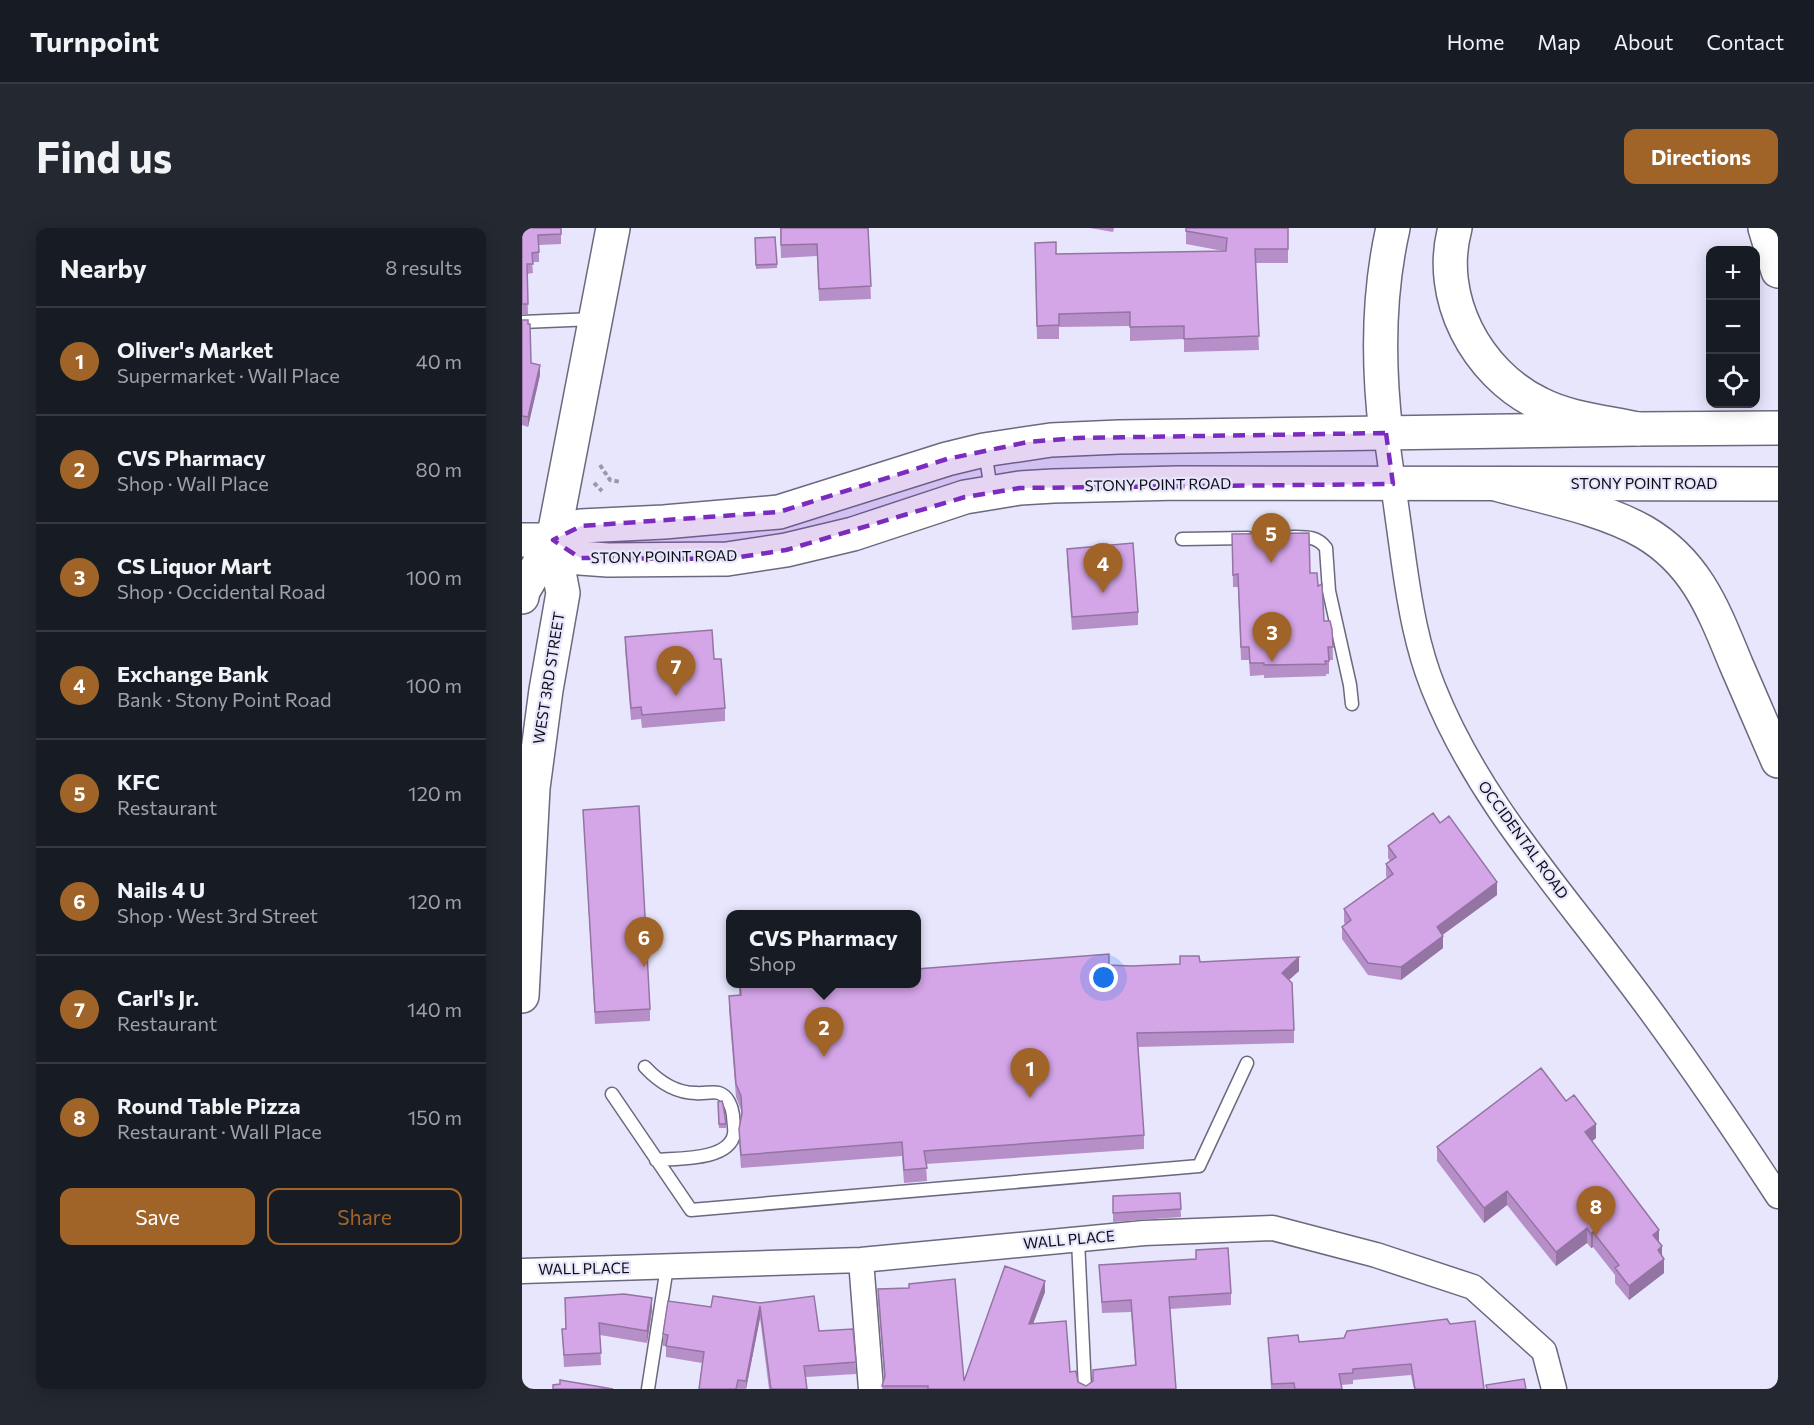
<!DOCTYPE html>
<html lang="en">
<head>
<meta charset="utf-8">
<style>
	body { margin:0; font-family:Commissioner,sans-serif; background:#242831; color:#f1f3f6 }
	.controls { position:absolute; right:18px; top:18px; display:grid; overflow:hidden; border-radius:12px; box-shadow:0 3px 15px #0003 }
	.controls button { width:54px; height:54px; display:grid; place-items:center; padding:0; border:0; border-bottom:2px solid #363941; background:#171b24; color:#f1f3f6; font:30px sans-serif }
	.you { position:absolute; left:582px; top:750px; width:21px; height:21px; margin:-15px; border:4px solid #fff; border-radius:50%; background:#1a73e8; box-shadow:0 0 0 9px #1a73e833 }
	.badge { display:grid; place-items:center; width:39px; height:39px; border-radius:50%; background:#a16428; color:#fff; font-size:20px; font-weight:700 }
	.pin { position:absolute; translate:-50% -50px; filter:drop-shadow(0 2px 3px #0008) }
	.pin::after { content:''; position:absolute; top:32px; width:21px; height:18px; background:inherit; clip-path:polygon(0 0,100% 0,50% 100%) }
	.popup { position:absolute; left:204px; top:682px; width:195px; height:78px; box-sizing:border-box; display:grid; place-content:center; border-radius:12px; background:#171b24; filter:drop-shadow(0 2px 4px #0005); font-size:20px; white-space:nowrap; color:#9ea1a6 }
	.popup b { font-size:22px; color:#f1f3f6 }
	.popup::after { content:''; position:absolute; left:50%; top:100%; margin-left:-12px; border:12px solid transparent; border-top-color:#171b24 }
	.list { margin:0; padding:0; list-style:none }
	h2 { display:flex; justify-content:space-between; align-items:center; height:78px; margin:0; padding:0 24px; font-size:26px }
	h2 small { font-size:20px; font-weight:400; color:#9ea1a6 }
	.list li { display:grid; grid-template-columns:39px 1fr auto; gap:18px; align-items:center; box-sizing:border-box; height:108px; padding:0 24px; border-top:2px solid #363941 }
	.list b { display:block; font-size:22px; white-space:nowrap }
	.list p { margin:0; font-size:20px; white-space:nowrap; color:#9ea1a6 }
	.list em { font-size:20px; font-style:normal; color:#9ea1a6 }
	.actions { display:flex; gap:12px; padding:18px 24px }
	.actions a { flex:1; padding:14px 0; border:2px solid #a16428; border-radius:12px; text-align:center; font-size:21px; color:#a16428 }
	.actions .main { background:#a16428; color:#fff }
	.icon { flex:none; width:33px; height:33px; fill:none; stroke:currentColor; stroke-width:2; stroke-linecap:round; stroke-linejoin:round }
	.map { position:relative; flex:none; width:1256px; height:1161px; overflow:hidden; border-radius:12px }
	header { display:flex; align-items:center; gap:36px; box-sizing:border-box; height:84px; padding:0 30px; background:#171b24; border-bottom:2px solid #363941 }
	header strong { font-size:28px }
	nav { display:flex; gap:33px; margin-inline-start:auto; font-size:21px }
	.intro { display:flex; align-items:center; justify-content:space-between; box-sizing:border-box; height:144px; padding:0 36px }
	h1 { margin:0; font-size:42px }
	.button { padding:15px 27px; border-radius:12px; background:#a16428; color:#fff; font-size:21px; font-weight:700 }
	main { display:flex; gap:36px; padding:0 36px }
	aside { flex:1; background:#171b24; border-radius:12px; box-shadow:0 3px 15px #0003 }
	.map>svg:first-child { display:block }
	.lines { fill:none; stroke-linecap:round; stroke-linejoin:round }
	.lane-casing { stroke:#6b697e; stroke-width:15 }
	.street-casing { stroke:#6b697e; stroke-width:27 }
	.secondary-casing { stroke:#6b697e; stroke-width:36 }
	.highway-casing { stroke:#6b697e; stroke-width:36 }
	.path { stroke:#99a; stroke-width:4; stroke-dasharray:4.5 3; stroke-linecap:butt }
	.lane { stroke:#fff; stroke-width:12 }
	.street { stroke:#fff; stroke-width:24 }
	.secondary { stroke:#fff; stroke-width:33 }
	.highway { stroke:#fff; stroke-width:33 }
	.wall { fill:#b68fc8 }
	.shaded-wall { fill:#9474a2 }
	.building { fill:#d4a6e8; stroke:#9474a2; stroke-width:1.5 }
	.marked { fill:#7b2cbf; fill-opacity:0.2; stroke:#7b2cbf; stroke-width:4.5; stroke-dasharray:12 8; stroke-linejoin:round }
	.labels { text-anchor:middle; stroke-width:4.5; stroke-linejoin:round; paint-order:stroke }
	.street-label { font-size:15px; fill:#0d0d14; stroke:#e7e6fd }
</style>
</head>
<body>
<header>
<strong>Turnpoint</strong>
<nav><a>Home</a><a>Map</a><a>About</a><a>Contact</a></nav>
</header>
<div class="intro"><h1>Find us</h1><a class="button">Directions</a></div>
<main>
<aside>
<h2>Nearby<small>8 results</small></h2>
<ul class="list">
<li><span class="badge">1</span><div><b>Oliver's Market</b><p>Supermarket · Wall Place</p></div><em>40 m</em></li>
<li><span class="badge">2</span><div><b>CVS Pharmacy</b><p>Shop · Wall Place</p></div><em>80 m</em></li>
<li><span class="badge">3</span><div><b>CS Liquor Mart</b><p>Shop · Occidental Road</p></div><em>100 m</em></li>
<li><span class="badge">4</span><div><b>Exchange Bank</b><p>Bank · Stony Point Road</p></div><em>100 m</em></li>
<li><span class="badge">5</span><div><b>KFC</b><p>Restaurant</p></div><em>120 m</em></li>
<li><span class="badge">6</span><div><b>Nails 4 U</b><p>Shop · West 3rd Street</p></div><em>120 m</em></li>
<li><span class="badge">7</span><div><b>Carl's Jr.</b><p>Restaurant</p></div><em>140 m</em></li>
<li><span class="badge">8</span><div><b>Round Table Pizza</b><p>Restaurant · Wall Place</p></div><em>150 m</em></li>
</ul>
<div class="actions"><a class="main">Save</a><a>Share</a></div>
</aside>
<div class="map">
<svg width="1256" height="1161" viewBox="0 0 1256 1161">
	<rect width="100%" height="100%" fill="#e7e6fd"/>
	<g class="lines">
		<g class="lane-casing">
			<path id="lane" d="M 0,94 L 72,91
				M 463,223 L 469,262
				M 770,309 C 784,309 795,308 804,320 L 807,363 L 828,457 L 830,476
				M 660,311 L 726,310
				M 123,839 C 137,854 153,865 174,865 C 181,866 191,863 197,865 C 206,868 210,879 211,887 C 211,893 213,900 212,906 C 207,933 155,930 134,932
				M 90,866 L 169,982 L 677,938 L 725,835
				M 556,1012 L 563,1161
				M 126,1161 L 145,1039"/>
		</g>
		<g class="street-casing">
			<path id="street" d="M 864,205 C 870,248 876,292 882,335 C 888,377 895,419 911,459 C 953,565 1027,648 1095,738 C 1152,812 1205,890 1256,968
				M 339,1032 L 349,1161
				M 0,1043 L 339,1032 L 622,1005 L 751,1000 L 854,1027 L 951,1059 L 1022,1123 L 1032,1161"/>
		</g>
		<g class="secondary-casing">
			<path id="secondary" d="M 0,312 L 31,312 L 59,298 L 142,294 L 257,284 L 425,231 L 462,222 L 529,212 L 597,209 L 1116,201 L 1256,200
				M 31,312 L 58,330 L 86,332 L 205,331 L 264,322 L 331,306 L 443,269 L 498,260 L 531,258 L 657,255 L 1256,256
				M 0,369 L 1,363 L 31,312 L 91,0
				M 0,768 L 11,560 L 24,462 L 41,365 L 31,312"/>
		</g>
		<g class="highway-casing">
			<path id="highway" d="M 933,0 C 914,69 954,145 1018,176 C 1047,191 1084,194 1116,201
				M 1243,0 L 1256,43
				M 864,205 C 856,138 856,66 871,0
				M 974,256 C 1021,269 1080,280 1122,304 C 1175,335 1192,383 1214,436 C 1228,468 1242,501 1256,533"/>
		</g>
		<path class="path" d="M 78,237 L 88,252 L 99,254
			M 72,255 L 80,263"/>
		<use href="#lane" class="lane"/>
		<use href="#street" class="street"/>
		<use href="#secondary" class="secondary"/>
		<use href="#highway" class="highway"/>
	</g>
	<path class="wall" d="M 0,0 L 39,0 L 39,16 L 17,17 L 17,34 L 10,34 L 11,45 L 5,46 L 6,86 L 0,86 Z
		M 258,0 L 346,0 L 349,71 L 297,73 L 295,28 L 259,30 Z
		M 568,0 L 592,0 L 591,4 Z
		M 664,0 L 766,0 L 766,35 L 733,35 L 737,122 L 662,124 L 662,111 L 608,113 L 608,98 L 537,99 L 537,111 L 515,111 L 513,15 L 534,26 L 701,23 L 664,16 Z
		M 233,10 L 255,36 L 255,40 L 234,41 Z
		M 0,92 L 9,135 L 18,147 L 6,199 L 0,197 Z
		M 710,306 L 788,345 L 796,358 L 802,393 L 810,401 L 811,432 L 807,432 L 807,446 L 804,446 L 804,448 L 742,450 L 742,447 L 728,448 L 727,432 L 719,432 L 716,359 L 711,359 Z
		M 545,321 L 616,384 L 616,397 L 550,402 L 545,333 Z
		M 103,409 L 192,431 L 203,480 L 203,493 L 120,500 L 119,491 L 109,492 L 103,421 Z
		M 61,582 L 128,781 L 128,793 L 73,796 Z
		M 918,595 L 975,667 L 920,707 L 921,720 L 879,752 L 846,747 L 820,711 L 820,699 L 823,696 L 822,694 L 822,681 L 865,650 L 864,648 L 864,636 L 868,633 L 866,630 L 866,618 Z
		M 658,728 L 678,734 L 777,743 L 767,752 L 772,802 L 772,815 L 616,819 L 622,907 L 622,921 L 404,936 L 405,953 L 382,955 L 380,928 L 219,940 L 217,914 L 217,901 L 219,890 L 219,882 L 214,869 L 207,782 L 207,768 L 217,767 L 217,756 L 395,756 L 587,737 L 609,738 L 658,736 Z
		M 196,874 L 204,896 L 204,900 L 197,900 Z
		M 1074,910 L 1070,913 L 1137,1015 L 1142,1045 L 1107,1072 L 1093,1055 L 1093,1047 L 1071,1019 L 1069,1020 L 1065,1015 L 1034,1038 L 985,977 L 962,995 L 915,933 L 915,919 Z
		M 658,965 L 659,989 L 591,994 L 591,968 Z
		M 674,1022 L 709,1065 L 709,1077 L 648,1081 L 654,1161 L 360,1161 L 362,1150 L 356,1072 L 356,1061 L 442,1153 L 523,1064 L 511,1095 L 556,1154 L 564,1158 L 613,1137 L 609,1084 L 580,1085 L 577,1037 L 674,1031 Z
		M 43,1070 L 130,1082 L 125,1115 L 78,1107 L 79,1137 L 42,1139 L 40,1101 L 44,1101 Z
		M 238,1075 L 297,1103 L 334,1134 L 334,1146 L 284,1149 L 285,1161 L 247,1161 L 238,1090 L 224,1161 L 177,1161 L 180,1135 L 144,1129 L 144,1118 L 141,1118 L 141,1106 L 189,1079 Z
		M 746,1110 L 777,1114 L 822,1110 L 962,1161 L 892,1161 L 889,1147 L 831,1152 L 831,1156 L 819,1157 L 820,1161 L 749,1161 Z"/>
	<path class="shaded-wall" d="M 18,137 L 18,147 L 6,199 L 6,189 Z
		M 975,654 L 975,667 L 915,711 L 915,699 Z
		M 921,708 L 921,720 L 879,752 L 879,739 Z
		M 777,729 L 777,743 L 760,758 L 760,745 Z
		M 1074,896 L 1074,910 L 1063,919 L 1063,904 Z
		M 985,963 L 985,977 L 962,995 L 962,980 Z
		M 1065,1000 L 1065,1015 L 1034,1038 L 1034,1024 Z
		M 1137,1002 L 1137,1016 L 1131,1007 Z
		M 1071,1004 L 1071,1019 L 1069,1020 L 1069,1006 Z
		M 1140,1018 L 1140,1033 L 1142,1031 L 1142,1045 L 1107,1072 L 1107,1058 L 1136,1022 Z
		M 523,1053 L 523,1064 L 507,1107 L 507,1096 Z
		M 130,1070 L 130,1082 L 125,1115 L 125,1103 Z
		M 238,1078 L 238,1090 L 224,1161 L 224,1153 Z"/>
	<path class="building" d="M 0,0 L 39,0 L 39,6 L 16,7 L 17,24 L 10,25 L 11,36 L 5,36 L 6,76 L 0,76 Z
		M 259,0 L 346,0 L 349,58 L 297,61 L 295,16 L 259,17 Z
		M 664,0 L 766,0 L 766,21 L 733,21 L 737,108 L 662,111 L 662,98 L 608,99 L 608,84 L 537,86 L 537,97 L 515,98 L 513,15 L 534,14 L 534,26 L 704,23 L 705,10 L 664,3 Z
		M 253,9 L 255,36 L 234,37 L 233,10 Z
		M 0,92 L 6,92 L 6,96 L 8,96 L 9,135 L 18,137 L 6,189 L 0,188 Z
		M 787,305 L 788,345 L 795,345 L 796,358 L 800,356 L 802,393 L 808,393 L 810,401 L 811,419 L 806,419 L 807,433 L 803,433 L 804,436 L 742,437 L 742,435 L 728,435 L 727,419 L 719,419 L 716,346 L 711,347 L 710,306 Z
		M 611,315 L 616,384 L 550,389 L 545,321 Z
		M 190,402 L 192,431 L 199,431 L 203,480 L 120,487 L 119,479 L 109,480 L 103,409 Z
		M 117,578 L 128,781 L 73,784 L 61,582 Z
		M 911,585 L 918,595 L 927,588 L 975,654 L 915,699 L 921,708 L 879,739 L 846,735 L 820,699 L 829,692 L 822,681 L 871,646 L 864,636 L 874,629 L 866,618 Z
		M 587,726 L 587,737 L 609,738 L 658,736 L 658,728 L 677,728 L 678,734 L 777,729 L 760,745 L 770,755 L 772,802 L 615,805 L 622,907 L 402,923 L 405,940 L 382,942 L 380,914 L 219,927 L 217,901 L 220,885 L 219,868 L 214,856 L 207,768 L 219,767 L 218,756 L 395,756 L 395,741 Z
		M 1019,840 L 1044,873 L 1052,867 L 1074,896 L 1063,904 L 1137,1002 L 1131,1007 L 1140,1018 L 1136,1022 L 1142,1031 L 1107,1058 L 1093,1040 L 1097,1037 L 1071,1004 L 1069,1006 L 1065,1000 L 1034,1024 L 985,963 L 962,980 L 915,919 Z
		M 200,873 L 201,876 L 204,896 L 197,896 L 196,874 Z
		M 658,965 L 659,981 L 591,985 L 591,968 Z
		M 706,1020 L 709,1065 L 647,1069 L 654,1161 L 406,1161 L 406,1158 L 360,1158 L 363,1148 L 356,1061 L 387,1060 L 387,1056 L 433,1051 L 442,1153 L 483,1038 L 523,1053 L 507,1096 L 544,1093 L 548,1144 L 554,1143 L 556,1154 L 564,1158 L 571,1153 L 571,1142 L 614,1137 L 609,1072 L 580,1074 L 577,1037 L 674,1031 L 674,1022 Z
		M 102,1066 L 130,1070 L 125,1103 L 77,1095 L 79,1125 L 42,1127 L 40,1101 L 44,1101 L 43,1070 Z
		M 191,1068 L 238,1075 L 292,1068 L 297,1103 L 331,1101 L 334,1134 L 282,1138 L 285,1161 L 249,1161 L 238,1078 L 224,1153 L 216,1152 L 214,1161 L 177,1161 L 182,1124 L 144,1118 L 146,1107 L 141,1106 L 146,1073 L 189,1079 Z
		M 925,1091 L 928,1096 L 953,1093 L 962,1161 L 893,1161 L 889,1136 L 831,1141 L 831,1145 L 817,1146 L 820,1161 L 773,1161 L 772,1155 L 750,1156 L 746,1110 L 776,1107 L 777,1114 L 822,1110 L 825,1103 Z
		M 1002,1151 L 1004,1161 L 965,1161 L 964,1157 Z
		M 38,1152 L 91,1161 L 31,1161 L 31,1157 L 38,1156 Z"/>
	<path class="marked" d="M 864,205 L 871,256 L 498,260 L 443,269 L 264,322 L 205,331 L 58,330 L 31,312 L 59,298 L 257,284 L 425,231 L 506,214 L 555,210 Z"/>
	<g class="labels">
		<g class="street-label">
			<text x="1122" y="261">STONY POINT ROAD</text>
			<text transform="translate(636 257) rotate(-1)" y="5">STONY POINT ROAD</text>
			<text transform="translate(142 329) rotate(-1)" y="5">STONY POINT ROAD</text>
			<text transform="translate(27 450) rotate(-81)" y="5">WEST 3RD STREET</text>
			<text transform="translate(1001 612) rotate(54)" y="5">OCCIDENTAL ROAD</text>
			<text transform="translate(547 1012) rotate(-5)" y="5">WALL PLACE</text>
			<text transform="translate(62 1041) rotate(-1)" y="5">WALL PLACE</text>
		</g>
	</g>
</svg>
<div class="controls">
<button>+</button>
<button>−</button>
<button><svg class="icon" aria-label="locate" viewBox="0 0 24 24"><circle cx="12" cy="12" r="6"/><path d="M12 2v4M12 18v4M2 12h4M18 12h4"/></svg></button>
</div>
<div class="you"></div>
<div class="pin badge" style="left:508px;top:870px">1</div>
<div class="pin badge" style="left:302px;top:829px">2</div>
<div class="popup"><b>CVS Pharmacy</b>Shop</div>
<div class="pin badge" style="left:750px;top:434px">3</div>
<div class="pin badge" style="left:581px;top:365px">4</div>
<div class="pin badge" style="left:749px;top:335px">5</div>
<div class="pin badge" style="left:122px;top:739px">6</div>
<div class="pin badge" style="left:154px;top:468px">7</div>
<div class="pin badge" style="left:1074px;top:1008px">8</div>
</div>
</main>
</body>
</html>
